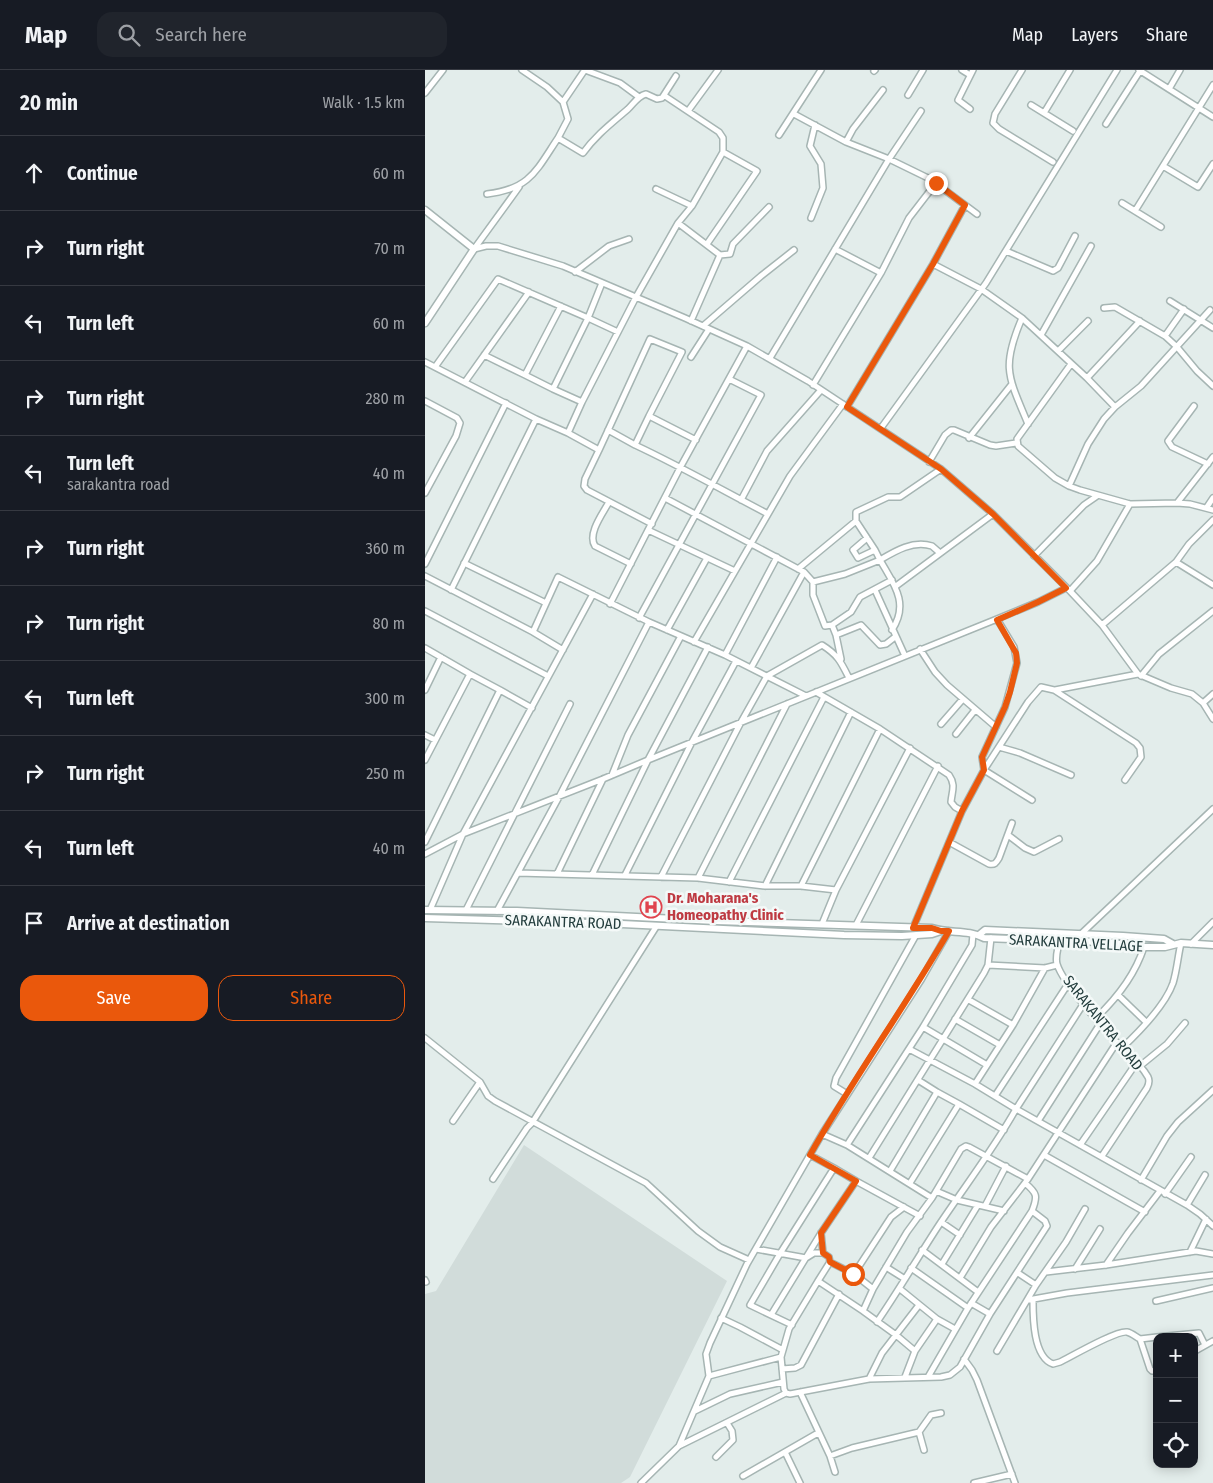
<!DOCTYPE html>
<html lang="en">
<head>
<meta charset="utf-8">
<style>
	body { margin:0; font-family:"Fira Sans Condensed",sans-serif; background:#20242c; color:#f1f3f6 }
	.controls { position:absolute; right:15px; bottom:15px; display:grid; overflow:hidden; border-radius:10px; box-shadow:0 2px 12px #0003 }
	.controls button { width:45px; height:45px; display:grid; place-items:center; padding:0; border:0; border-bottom:1px solid #363941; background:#171b24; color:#f1f3f6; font:25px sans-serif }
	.stop { position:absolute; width:15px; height:15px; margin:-11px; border:4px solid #ea580c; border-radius:50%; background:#fff }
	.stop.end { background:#ea580c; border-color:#fff; box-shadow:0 1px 5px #0008 }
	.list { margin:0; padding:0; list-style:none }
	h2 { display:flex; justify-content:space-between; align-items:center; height:65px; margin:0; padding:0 20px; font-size:21px }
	h2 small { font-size:16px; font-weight:400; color:#9ea1a6 }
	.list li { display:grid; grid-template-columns:32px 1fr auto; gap:15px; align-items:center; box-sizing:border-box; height:75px; padding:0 20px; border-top:1px solid #363941 }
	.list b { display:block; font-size:19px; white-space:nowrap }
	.list p { margin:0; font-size:16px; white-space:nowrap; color:#9ea1a6 }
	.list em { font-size:16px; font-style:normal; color:#9ea1a6 }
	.actions { display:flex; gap:10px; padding:15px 20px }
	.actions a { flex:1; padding:11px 0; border:1px solid #ea580c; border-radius:15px; text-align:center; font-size:18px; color:#ea580c }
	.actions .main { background:#ea580c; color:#fff }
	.icon { flex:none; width:28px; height:28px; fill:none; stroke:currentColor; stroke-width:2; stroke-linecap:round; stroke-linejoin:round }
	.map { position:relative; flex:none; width:788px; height:1413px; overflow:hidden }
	header { display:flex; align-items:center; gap:30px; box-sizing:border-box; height:70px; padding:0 25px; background:#171b24; border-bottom:1px solid #363941 }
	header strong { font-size:24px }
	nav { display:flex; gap:28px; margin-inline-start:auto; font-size:18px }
	.search { width:350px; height:45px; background:#20242c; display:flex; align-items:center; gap:12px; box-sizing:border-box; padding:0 18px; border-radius:15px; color:#9ea1a6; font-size:19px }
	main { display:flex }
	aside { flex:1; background:#171b24 }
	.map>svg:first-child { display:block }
	.built { fill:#d1dcda }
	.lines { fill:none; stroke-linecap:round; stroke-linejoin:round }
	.minor-casing { stroke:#a6b5b3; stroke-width:8 }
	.tertiary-casing { stroke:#a6b5b3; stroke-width:9 }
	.minor { stroke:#fff; stroke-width:5 }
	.tertiary { stroke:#fff; stroke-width:6 }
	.route { stroke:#ea580c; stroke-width:6 }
	.labels { text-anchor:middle; stroke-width:5; stroke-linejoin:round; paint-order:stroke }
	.health-label { font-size:15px; font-weight:bold; fill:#be3a42; stroke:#f4f9f8; text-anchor:start }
	.street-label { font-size:15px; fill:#233d3d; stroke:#f4f9f8 }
</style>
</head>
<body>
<header>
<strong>Map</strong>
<div class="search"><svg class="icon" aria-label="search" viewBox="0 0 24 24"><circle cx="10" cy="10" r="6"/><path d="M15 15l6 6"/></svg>Search here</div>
<nav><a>Map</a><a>Layers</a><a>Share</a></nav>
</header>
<main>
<aside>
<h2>20 min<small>Walk · 1.5 km</small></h2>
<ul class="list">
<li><svg class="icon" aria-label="ahead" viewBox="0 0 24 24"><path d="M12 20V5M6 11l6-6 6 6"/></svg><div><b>Continue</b></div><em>60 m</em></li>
<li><svg class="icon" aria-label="right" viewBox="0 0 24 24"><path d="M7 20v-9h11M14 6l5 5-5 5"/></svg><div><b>Turn right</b></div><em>70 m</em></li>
<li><svg class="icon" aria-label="left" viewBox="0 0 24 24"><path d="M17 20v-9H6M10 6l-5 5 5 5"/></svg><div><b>Turn left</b></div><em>60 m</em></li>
<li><svg class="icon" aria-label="right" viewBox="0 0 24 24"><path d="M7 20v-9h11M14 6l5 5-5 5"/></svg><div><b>Turn right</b></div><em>280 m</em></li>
<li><svg class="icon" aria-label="left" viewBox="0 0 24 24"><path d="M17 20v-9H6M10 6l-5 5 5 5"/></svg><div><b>Turn left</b><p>sarakantra road</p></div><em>40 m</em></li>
<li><svg class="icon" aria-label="right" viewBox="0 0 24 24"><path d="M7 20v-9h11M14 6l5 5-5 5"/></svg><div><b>Turn right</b></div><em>360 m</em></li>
<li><svg class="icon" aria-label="right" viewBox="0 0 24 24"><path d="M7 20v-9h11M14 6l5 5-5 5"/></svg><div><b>Turn right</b></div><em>80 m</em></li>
<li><svg class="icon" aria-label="left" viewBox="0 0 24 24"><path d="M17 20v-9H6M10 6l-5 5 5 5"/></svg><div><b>Turn left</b></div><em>300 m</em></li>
<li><svg class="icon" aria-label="right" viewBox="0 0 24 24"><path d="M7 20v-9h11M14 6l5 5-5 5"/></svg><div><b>Turn right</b></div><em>250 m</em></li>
<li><svg class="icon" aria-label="left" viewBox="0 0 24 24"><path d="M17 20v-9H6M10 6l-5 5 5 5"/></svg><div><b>Turn left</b></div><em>40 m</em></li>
<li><svg class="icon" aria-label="arrive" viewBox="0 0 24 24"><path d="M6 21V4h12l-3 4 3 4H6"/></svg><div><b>Arrive at destination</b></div></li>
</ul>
<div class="actions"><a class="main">Save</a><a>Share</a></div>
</aside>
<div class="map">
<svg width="788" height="1413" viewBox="0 0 788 1413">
	<rect width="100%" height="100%" fill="#e3edeb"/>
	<path class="built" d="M 99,1075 L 302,1211 L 205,1407 L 196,1413 L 0,1413 L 0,1224 L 11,1221 Z"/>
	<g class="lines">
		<g class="minor-casing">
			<path id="minor" d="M 97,0 L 122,17 L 138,32 L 143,49 L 133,68
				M 160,0 L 195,13 L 214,27
				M 537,0 L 545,5
				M 597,0 L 570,44 L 568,53 L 574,59 L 628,92
				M 714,0 L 788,47
				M 449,1 L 450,0
				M 744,19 L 755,0
				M 0,23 L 18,0
				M 483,25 L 498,0
				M 240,26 L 294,62 L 298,68 L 298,82 L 267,136 L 253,153
				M 138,32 L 159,1
				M 606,35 L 648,61
				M 545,39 L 533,30 L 548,0
				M 263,41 L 293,0
				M 619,43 L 645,0
				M 369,44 L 421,72 L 464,89 L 496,41
				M 681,54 L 715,1
				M 354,65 L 396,0
				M 421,72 L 428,59 L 458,20
				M 738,96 L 773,117 L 788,94
				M 231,119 L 267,136
				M 62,124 C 105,119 111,101 133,68 L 158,83 C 171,65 187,53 203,39 C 209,33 213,26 221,24 L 232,29 L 237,28 L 251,6
				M 697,133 L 736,157
				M 710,141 L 788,15
				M 386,148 L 398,118 L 396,94 L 385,76 L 390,55
				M 282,174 L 332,101 L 298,82
				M 49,179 L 61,176 L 73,176 L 138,196 L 260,248 L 322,276 L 383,311 L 516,399 L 568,444 L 645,521 L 677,555 L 713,604 L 746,618 L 767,624 L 778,633 L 788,649
				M 49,179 L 94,117
				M 410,179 L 456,203
				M 581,181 L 628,201 L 633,198 L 650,166
				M 508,194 L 556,219 L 597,248 L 662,308 L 690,337
				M 150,202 L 184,176 L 204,169
				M 745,231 L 788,258
				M 679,238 L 690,237 L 740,266 L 752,277 L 772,301 L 788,316
				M 597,248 C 576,297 583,306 603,354
				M 266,251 L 295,185 L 305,184 L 308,174 L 344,137
				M 278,256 L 336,206 L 369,180
				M 616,265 L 666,176
				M 740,266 L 759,239
				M 633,281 L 663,251
				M 59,285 L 100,305 L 136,236
				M 266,287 L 284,259
				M 345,288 L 464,89 L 505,109 L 552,144
				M 0,292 L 111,349 L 26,520
				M 646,294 L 592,369 L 593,376 L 630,408 L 644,416 L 655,420 L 705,434 L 752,433 L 765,434 L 788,440
				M 10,297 L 73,209 L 163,248 L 177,213
				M 100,305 L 128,319 L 163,248 L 193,262
				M 662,308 L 715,251
				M 40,312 L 104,222
				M 388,315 L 456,203 L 484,148 L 511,113
				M 128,319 L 157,332 L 211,227 L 253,153 L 295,185
				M 0,331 L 32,348 L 35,353 L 31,366 L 0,423
				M 157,332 L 143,363 L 174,380 L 225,269 L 257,282 L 224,346 L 271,370
				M 769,336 L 743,371 L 747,377 L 783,394
				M 422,337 L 508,194 L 540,135
				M 224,346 L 210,375 C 255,396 299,421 343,444
				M 111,349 L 143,363
				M 456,358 L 561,213 L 692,0
				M 183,360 L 210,375
				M 544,368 L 587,314
				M 174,380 L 160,409 L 159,416 L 162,420 L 227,454
				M 504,392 L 520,365 L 526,360 L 529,360 L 565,375 L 571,376 L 591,373
				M 644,416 L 663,374 L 679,349 L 690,337 L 716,316 L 785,240
				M 240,428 L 379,502 L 326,598
				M 316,430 L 342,381 L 396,320
				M 184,432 C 178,443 162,464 170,476 L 206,494
				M 752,433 L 788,387
				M 782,437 L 788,428
				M 431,451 L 431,442 L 463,427 L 475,427 L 516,399
				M 223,460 L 310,501
				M 442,468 L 428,480 L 433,488 L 450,480
				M 609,486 L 659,435 L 672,426
				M 751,492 L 788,515
				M 39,493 L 121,533
				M 0,494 L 81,333
				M 373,499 L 431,451 L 450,480 L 455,490 C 470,481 488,470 507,476 L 515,483
				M 379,502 L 388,512 L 420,504 L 455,490 C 468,513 485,533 467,560
				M 0,506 L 108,562 L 133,507 L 224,552 L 300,585 L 381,626
				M 388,512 L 388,525 L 400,556 L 407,555 L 411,565 L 416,589
				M 471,516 L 568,444
				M 450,520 L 480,586
				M 645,521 L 672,491 L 705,434
				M 185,534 L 256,396 L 322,276
				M 0,541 L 123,606
				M 214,548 L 336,325 L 304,309
				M 572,549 L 589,577 L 592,593 L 580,637 L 557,687 L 559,700 L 607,730
				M 407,555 L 426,542 L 435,527 L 467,510
				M 677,555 L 751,492 L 764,474 L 788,450
				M 242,560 L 282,488
				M 108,562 L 138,580
				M 411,565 L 436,555 L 455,575 L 461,574 L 470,567
				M 269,572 L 365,406 L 418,334
				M 0,578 L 45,604 L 0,690
				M 495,579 L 510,602 L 522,615 L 571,657
				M 300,585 L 352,487
				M 45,604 L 75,620
				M 716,606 L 734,584 L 788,541
				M 0,620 L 16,587
				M 630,620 L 713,604
				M 391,622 L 455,659 L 524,705 C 531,715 527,721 526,732 L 530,737 L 537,741
				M 778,633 L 788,624
				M 516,654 L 537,630
				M 531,664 L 550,640
				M 0,665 L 10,670
				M 574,677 L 595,683 L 646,705
				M 187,705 L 203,665 L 256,566
				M 583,765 L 600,778 L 609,782 L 634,769
				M 0,772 L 75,620 L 107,638
				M 524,772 L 564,794 C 570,795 571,793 574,788 L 587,753
				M 0,784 L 38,764 L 178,709 L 223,690 L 572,549 L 613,532 L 641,518
				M 93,803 L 273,808 L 340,816 L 376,816 L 411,820 L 485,678
				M 132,804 L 178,709
				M 167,805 L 223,690 L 283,577
				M 200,805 L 267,672 L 311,591
				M 236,807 L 315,654 L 342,606 L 397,575 C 413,585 416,592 424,608
				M 273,808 L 362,634
				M 304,812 L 399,627
				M 340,816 L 426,642
				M 376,816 L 455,659
				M 5,840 L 38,764 L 168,524
				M 41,840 L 145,634
				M 72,841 L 135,725 L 224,552
				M 397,854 L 411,820
				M 431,855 L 513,696
				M 488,858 L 537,741 L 559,700 L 603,632 L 616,617 L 629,620 L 711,673 L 715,678 L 716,687 L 700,710
				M 656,864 L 788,739
				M 634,872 C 633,879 630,887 632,894 C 638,914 682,963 698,979 C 707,987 717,996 723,1007 C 725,1011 724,1014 722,1018 L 677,1086
				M 766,874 L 788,852
				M 563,895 L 620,898 L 632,895
				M 693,925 L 721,952
				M 544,930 L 588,955
				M 659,933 L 591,1039 L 762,1135 L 775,1144 L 788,1156
				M 671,948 C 692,928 710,905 719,877
				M 530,949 L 575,975
				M 498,957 L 562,995
				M 0,968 L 55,1012 L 63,1026 L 70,1031 L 221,1113 L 273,1161 L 295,1177 L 324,1190
				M 697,978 C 715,961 740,936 748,913 C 752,900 753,886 756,873
				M 484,979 L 550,1014
				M 715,996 L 742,974 L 760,953
				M 422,1024 L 409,1016 L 411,1008 L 491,865
				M 570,1026 L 643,914
				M 534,1034 L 579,1060
				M 28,1051 L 55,1012
				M 613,1051 L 675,954
				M 397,1064 L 422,1075 L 498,957 L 547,875 L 548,864
				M 422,1075 L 507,1128
				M 655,1075 L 712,992
				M 619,1085 L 720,1142
				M 444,1088 L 559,903 L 563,895 L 566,868
				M 465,1101 L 512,1022 L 493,1010
				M 68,1109 L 102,1058 L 107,1053 L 231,857
				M 716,1110 L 742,1066 L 753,1052 L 788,1020
				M 431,1111 L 495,1146
				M 485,1113 L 534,1034 L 512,1022
				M 511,1121 L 532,1130 L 579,1141
				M 740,1124 L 766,1087
				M 762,1135 L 780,1105
				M 560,1136 L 581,1096
				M 516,1152 L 535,1165
				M 396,1163 L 398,1183 L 404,1187 L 405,1192 L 429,1204 L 448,1219
				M 331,1179 L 381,1188 L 389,1183 L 398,1183
				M 497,1180 L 553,1222
				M 765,1182 L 781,1149
				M 517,1194 L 553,1135
				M 681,1195 L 703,1163 L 735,1121
				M 461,1197 L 480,1209
				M 486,1198 L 543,1238
				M 650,1199 L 675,1159
				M 621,1202 L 681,1195 L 771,1181 L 788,1184
				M 593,1203 L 611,1215
				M 429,1204 L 466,1147 L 479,1137
				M 535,1208 L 566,1157 L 603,1109 L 692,972
				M 0,1210 L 1,1212 L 0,1212
				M 393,1211 L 405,1192
				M 475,1219 L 512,1249 L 530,1259
				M 603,1230 L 642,1223 L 788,1205
				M 608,1230 C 608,1247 608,1287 628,1294 L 635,1292 C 647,1286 692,1260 702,1262 C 707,1263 711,1267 715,1269 L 732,1267
				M 731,1231 L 788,1218
				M 546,1233 L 565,1244
				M 438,1241 L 393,1211 L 364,1259 L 356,1287 L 359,1319 L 361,1323 L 365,1324 L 444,1309 L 516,1307 L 525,1305 L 535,1297 L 565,1244 L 622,1156 L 620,1151 L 607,1141
				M 346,1245 L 396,1163 L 431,1111 L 409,1098
				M 296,1248 L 315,1257 L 358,1280
				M 452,1252 C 474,1220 493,1187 514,1155 C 540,1116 568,1080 591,1039 L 550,1014 L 588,955 L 620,898
				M 367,1255 L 325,1235 L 356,1182 L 409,1098 L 385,1085
				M 732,1267 L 774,1263 L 780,1275
				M 715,1269 L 725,1299 L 727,1301 L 732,1301
				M 490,1281 L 471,1265 L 438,1241 L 448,1219 L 482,1162 L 507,1128 L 536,1079 L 541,1076 L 544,1077 L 603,1109
				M 572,1281 L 611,1215 L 641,1172 L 660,1139
				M 770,1281 L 788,1271
				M 539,1289 L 547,1300 L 552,1310 L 590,1413
				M 357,1299 L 370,1298 L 376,1295 L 414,1224
				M 284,1306 L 356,1287
				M 480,1307 L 490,1281 L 512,1249
				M 503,1307 L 543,1238 L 607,1141 C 613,1126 612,1123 600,1113
				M 444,1309 L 457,1283 L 494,1235
				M 375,1322 L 405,1386 L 410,1402
				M 270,1341 L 305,1324 L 358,1312
				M 494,1362 L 499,1380
				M 254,1376 L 284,1306 L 281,1284 L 285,1273 L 322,1194 L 397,1064 L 496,910 L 524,861
				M 360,1382 L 375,1413
				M 405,1386 L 427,1378 L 494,1362 L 506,1345 L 516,1343
				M 291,1387 L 308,1370 L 307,1361 L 302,1353
				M 318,1406 L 393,1363
				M 216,1413 L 254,1376 L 361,1323
				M 549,1413 L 587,1404"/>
		</g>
		<g class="tertiary-casing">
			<path id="tertiary" d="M 0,140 L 49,179 L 0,253
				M 0,840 L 92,841 L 291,851 L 507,858 C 524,864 543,859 559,868 L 678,872 L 719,877 L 740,877 L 756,873 L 788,875
				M 0,848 L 197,854 L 419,865 L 477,866 L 507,864 L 516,861
				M 554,865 L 560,860 L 698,866 L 739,869 L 748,874"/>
		</g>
		<use href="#minor" class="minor"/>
		<use href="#tertiary" class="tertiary"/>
	</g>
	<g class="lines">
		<path class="route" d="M 428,1204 L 405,1192 L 404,1187 L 398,1183 L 396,1163 L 431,1111 L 385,1085 C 428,1009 480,937 524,861 L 516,861 L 507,858 L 488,858 L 537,741 L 559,700 L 557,687 L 580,637 L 585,622 L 592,593 L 591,583 L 572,550 L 613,532 L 641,518 L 568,444 L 516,399 L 422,337 L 508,194 L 540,135 L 511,113"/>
	</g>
	<defs>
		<g id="hospital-ring" transform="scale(1.125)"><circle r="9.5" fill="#f4f9f8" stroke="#e0444e" stroke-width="1.5"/><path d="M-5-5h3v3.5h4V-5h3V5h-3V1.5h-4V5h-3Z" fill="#e0444e"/></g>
	</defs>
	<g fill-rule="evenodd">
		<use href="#hospital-ring" x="226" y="837"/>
	</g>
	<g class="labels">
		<g class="health-label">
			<text x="242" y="833">Dr. Moharana's<tspan x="242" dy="17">Homeopathy Clinic</tspan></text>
		</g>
		<g class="street-label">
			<text transform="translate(138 852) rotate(2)" y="5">SARAKANTRA ROAD</text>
			<text transform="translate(651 873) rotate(3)" y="5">SARAKANTRA VELLAGE</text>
			<text transform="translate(678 953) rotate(51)" y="5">SARAKANTRA ROAD</text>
		</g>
	</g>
</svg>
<div class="controls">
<button>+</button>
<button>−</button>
<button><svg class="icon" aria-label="locate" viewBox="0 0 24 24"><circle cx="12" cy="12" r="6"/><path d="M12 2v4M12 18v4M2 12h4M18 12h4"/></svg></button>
</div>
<div class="stop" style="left:428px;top:1204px"></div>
<div class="stop end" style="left:511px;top:113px"></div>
</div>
</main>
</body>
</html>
